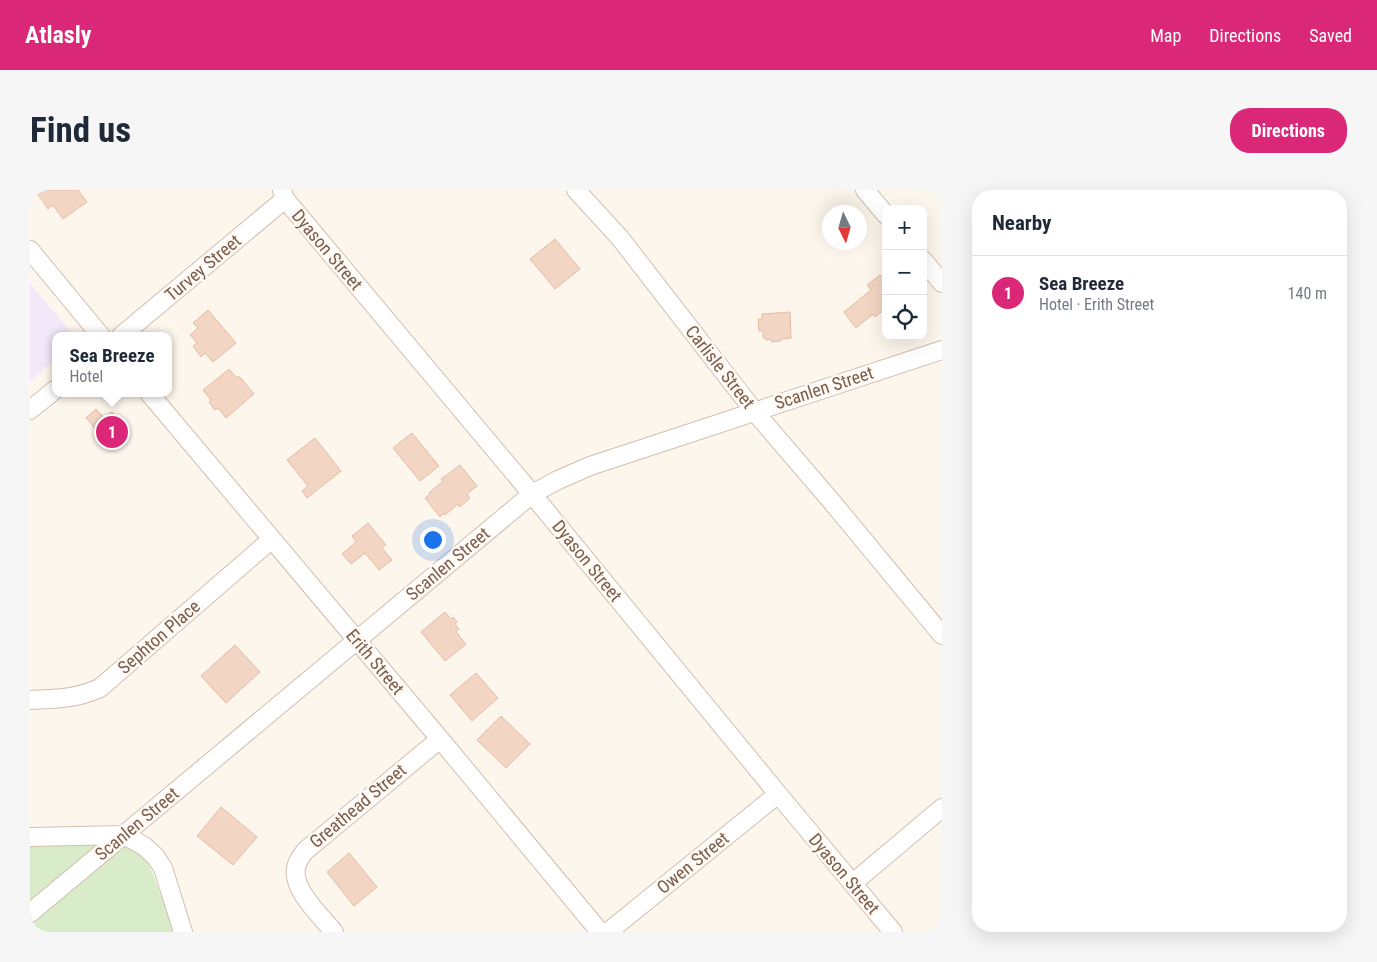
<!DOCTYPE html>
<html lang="en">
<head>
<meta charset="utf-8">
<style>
	body { margin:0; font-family:"Roboto Condensed",sans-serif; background:#f6f6f7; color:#1f2937 }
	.controls { position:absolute; right:15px; top:15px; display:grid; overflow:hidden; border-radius:10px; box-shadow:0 5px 20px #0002 }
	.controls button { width:45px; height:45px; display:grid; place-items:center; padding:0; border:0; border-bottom:1px solid #e0e1e3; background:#fff; color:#1f2937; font:25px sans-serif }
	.compass { position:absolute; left:792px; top:15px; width:45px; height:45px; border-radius:50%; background:#fff; box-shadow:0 5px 20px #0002; rotate:175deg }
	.you { position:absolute; left:402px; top:349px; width:18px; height:18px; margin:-12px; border:4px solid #fff; border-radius:50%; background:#1a73e8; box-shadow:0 0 0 8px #1a73e833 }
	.badge { display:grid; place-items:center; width:32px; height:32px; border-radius:50%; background:#db2777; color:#fff; font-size:16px; font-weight:700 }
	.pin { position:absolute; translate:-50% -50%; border:2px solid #fff; box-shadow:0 1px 5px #0006 }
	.popup { position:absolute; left:22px; top:142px; width:120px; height:65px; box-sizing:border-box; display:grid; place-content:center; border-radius:10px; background:#fff; filter:drop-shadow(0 1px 4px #0005); font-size:16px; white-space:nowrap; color:#747a83 }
	.popup b { font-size:19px; color:#1f2937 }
	.popup::after { content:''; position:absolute; left:50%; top:100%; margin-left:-10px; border:10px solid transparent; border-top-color:#fff }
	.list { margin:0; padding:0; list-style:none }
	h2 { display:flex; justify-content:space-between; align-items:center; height:65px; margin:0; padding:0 20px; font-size:21px }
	h2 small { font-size:16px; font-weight:400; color:#747a83 }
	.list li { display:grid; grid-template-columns:32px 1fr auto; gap:15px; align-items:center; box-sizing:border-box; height:75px; padding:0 20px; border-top:1px solid #e0e1e3 }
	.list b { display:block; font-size:19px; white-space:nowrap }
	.list p { margin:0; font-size:16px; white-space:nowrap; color:#747a83 }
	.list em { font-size:16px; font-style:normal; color:#747a83 }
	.icon { flex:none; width:28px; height:28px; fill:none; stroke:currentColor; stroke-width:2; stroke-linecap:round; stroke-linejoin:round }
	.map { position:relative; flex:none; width:912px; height:742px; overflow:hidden; border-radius:20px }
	header { display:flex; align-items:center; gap:30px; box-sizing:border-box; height:70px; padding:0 25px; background:#db2777; color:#fff }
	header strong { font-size:24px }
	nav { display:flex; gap:28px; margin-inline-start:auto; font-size:18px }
	.intro { display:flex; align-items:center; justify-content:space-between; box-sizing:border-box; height:120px; padding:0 30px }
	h1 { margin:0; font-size:35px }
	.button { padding:12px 22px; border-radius:20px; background:#db2777; color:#fff; font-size:18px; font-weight:700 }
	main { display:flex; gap:30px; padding:0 30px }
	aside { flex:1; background:#fff; border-radius:20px; box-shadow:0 5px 20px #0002 }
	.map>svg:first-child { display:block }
	.education { fill:#f3e8fa }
	.green { fill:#d8ecc9 }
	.building { fill:#f3d5c3; stroke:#e6bba3 }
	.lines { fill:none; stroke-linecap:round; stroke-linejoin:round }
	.street-casing { stroke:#d1beb0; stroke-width:20 }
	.street { stroke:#fff; stroke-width:18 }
	.labels { text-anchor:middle; stroke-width:5; stroke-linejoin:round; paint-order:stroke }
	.street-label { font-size:18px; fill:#7a5c4d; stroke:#fffaf3 }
</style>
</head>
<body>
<header>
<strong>Atlasly</strong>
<nav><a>Map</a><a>Directions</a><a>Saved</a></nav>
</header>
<div class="intro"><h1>Find us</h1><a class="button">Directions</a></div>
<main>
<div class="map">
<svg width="912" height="742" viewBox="0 0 912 742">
	<rect width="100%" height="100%" fill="#fdf6ec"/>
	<path class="education" d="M 0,93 L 40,141 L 40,146 L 26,146 L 26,169 L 0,191 Z"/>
	<path class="green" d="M 83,645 L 115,664 L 145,742 L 0,742 L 0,650 Z"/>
	<path class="building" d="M 5,0 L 48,0 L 57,12 L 33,29 L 23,15 L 18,19 Z
		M 525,49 L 550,79 L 525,99 L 500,69 Z
		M 850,85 L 856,92 L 856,114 L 853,116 L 856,118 L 845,127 L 843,124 L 826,138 L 814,122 L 841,100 L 837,95 Z
		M 178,120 L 206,153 L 183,172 L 175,163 L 171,167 L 163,156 L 167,153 L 160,145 L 168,138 L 163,133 Z
		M 760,122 L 761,148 L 751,149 L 751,151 L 742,152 L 741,149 L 736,150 L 736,148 L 733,148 L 733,141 L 729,141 L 728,129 L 732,129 L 732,124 Z
		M 199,179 L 207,188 L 209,186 L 224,204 L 196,228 L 188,218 L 185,220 L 179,212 L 181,210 L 173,200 Z
		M 66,219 L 74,228 L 82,222 L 97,239 L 85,249 L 79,243 L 73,248 L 56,228 Z
		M 382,243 L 409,276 L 390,291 L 363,258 Z
		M 285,248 L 311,281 L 277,308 L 272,301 L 278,296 L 257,270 Z
		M 430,275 L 447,296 L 437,304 L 440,308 L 430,317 L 428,314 L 415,325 L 414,323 L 410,327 L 395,308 L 400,304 L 399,303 L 413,291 L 411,289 Z
		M 338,333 L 356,355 L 352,358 L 362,370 L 349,380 L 335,363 L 321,374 L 312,364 L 326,352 L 322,346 Z
		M 415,422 L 421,429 L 423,427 L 427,432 L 425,434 L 429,439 L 426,442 L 436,454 L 415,471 L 391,442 Z
		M 205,455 L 230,482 L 196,513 L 171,486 Z
		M 446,483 L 468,508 L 442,531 L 420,505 Z
		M 471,526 L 500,554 L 476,578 L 447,550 Z
		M 191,617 L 227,647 L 203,675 L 167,646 Z
		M 319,663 L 347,697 L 324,716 L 297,682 Z"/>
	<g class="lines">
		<g class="street-casing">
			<path id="street" d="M 252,0 L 255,9 L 502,304 L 748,604 L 863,742
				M 546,0 L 590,48 L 724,221 L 802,312 L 912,445
				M 835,0 L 856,25
				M 0,60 L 71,146
				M 893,70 L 912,93
				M 91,146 L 255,9
				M 119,203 L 410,549 L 570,742
				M 0,220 L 26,199
				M 0,510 C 27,509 45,509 70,498 L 242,349
				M 0,647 L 94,645 L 114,656 L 125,666 L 133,678 L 153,742
				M 823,693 L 912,618
				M 0,723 L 502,304 L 528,290 L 560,276 L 912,160
				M 304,742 C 291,726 262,700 266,678 C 267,672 271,666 275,661 L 410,549
				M 578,742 L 748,604"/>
		</g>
		<use href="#street" class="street"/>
	</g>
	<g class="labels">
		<g class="street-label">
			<text transform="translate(297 60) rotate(50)" y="6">Dyason Street</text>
			<text transform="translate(173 78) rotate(-40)" y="6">Turvey Street</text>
			<text transform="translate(690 177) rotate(52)" y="6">Carlisle Street</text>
			<text transform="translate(794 198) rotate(-18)" y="6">Scanlen Street</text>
			<text transform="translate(557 371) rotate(51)" y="6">Dyason Street</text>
			<text transform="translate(418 374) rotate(-40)" y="6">Scanlen Street</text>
			<text transform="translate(129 447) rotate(-41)" y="6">Sephton Place</text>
			<text transform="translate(345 472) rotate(50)" y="6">Erith Street</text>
			<text transform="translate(328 616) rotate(-40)" y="6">Greathead Street</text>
			<text transform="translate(107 634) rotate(-40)" y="6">Scanlen Street</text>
			<text transform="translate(663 673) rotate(-39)" y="6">Owen Street</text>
			<text transform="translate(814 684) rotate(50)" y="6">Dyason Street</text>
		</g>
	</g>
</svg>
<div class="controls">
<button>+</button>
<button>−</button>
<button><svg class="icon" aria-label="locate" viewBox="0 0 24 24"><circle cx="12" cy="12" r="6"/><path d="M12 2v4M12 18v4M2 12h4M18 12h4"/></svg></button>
</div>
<svg class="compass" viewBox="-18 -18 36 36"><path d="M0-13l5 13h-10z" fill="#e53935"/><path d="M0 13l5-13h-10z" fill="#747a83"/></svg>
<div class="you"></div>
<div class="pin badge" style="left:82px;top:242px">1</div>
<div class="popup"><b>Sea Breeze</b>Hotel</div>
</div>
<aside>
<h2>Nearby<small></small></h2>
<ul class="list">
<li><span class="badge">1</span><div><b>Sea Breeze</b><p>Hotel · Erith Street</p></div><em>140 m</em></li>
</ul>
</aside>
</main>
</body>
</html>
